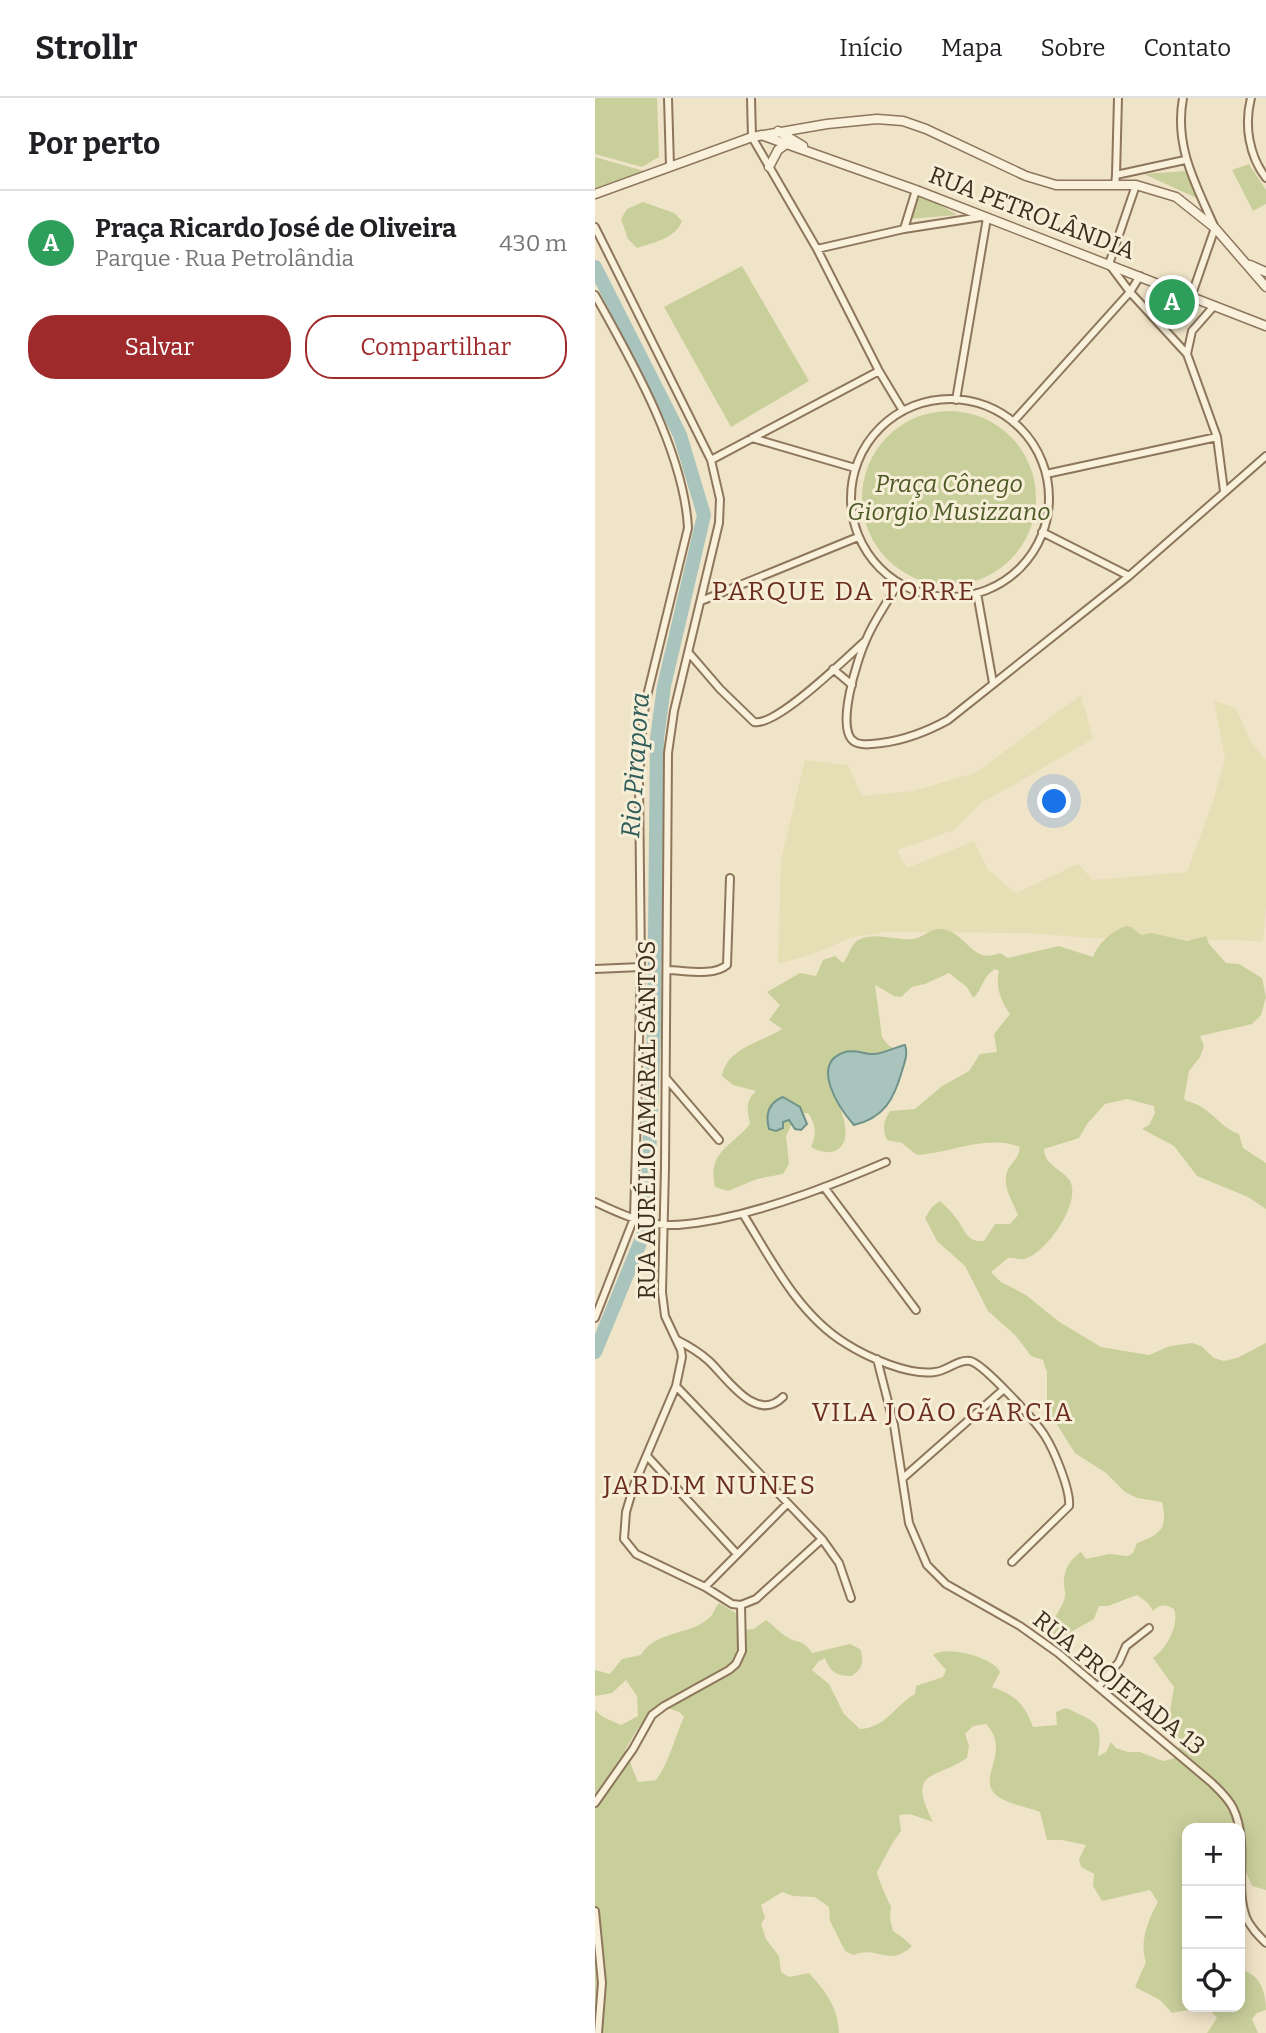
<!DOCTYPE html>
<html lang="pt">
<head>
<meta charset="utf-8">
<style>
	body { margin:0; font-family:Bitter,serif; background:#f6f6f6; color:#202124 }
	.controls { position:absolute; right:21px; bottom:21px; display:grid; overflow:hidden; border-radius:14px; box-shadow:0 4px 18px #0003 }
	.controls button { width:63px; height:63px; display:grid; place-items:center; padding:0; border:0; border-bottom:2px solid #e0e0e0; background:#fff; color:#202124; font:35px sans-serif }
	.you { position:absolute; left:460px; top:704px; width:24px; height:24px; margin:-18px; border:5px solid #fff; border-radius:50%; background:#1a73e8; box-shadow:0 0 0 10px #1a73e833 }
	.badge { display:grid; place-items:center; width:46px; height:46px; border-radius:50%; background:#9e2a2b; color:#fff; font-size:23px; font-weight:700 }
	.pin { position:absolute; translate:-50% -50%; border:4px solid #fff; box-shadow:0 2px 7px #0006 }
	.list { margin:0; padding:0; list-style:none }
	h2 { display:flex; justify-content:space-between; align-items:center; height:91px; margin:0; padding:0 28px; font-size:30px }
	h2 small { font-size:23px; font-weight:400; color:#757577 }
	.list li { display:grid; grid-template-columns:46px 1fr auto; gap:21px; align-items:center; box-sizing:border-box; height:105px; padding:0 28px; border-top:2px solid #e0e0e0 }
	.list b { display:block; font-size:26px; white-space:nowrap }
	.list p { margin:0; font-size:23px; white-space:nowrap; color:#757577 }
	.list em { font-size:23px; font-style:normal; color:#757577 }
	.actions { display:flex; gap:14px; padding:21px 28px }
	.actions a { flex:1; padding:16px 0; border:2px solid #9e2a2b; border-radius:28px; text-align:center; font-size:24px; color:#9e2a2b }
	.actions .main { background:#9e2a2b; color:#fff }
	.icon { flex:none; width:38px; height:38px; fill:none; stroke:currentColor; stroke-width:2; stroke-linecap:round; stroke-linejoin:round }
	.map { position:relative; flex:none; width:671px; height:1935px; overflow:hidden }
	header { display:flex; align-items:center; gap:42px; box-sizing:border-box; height:98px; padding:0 35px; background:#fff; border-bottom:2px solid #e0e0e0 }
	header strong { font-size:33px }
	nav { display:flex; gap:38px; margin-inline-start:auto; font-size:24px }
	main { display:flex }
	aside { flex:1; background:#fff }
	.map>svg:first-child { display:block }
	.farmland { fill:#e6deb5 }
	.green { fill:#c9cf9b; fill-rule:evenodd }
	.water { fill:#a9c4bc; stroke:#6f938a; stroke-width:2 }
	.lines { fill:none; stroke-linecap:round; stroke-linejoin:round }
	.river { stroke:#a9c4bc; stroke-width:14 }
	.minor-casing { stroke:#8d765c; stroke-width:10 }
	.tertiary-casing { stroke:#8d765c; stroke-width:11 }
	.minor { stroke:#faf1dc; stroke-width:6 }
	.tertiary { stroke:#faf1dc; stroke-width:8 }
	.labels { text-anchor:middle; stroke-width:6; stroke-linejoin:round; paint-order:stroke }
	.street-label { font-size:24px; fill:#3d2e20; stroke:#f7eed8 }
	.park-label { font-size:24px; font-style:italic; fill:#4d5a26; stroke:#f7eed8 }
	.neighbourhood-label { font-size:26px; letter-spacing:2px; fill:#6b2e1e; stroke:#f7eed8 }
	.water-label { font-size:26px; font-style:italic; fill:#2f5d5a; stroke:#f7eed8 }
</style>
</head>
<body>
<header>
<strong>Strollr</strong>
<nav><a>Início</a><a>Mapa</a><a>Sobre</a><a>Contato</a></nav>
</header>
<main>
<aside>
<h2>Por perto<small></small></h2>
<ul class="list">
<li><span class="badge" style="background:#2e9e5b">A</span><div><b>Praça Ricardo José de Oliveira</b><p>Parque · Rua Petrolândia</p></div><em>430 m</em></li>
</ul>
<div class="actions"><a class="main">Salvar</a><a>Compartilhar</a></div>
</aside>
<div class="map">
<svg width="671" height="1935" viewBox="0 0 671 1935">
	<rect width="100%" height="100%" fill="#f0e4c8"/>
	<path class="farmland" d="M 486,597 L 498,641 L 385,706 L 359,732 L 302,752 L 312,770 L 379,743 L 393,772 L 421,795 L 483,766 L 498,782 L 592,774 L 618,703 L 630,661 L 619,603 L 641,610 L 656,644 L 671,662 L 671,808 L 668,843 L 495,840 L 435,835 L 292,834 L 258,839 L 218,856 L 183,866 L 186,762 L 210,662 L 253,667 L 267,698 L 318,693 L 380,675 Z"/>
	<path class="green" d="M 0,0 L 62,0 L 64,59 L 47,69 L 0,56 Z
		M 0,59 L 49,73 L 0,91 Z
		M 654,66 L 671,92 L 671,106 L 658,113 L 637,72 Z
		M 591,73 L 606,102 L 549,76 Z
		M 322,93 L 362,117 L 313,121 Z
		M 48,104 L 79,115 L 87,123 C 81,140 58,145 42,150 L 33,141 L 26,121 L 32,111 Z
		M 147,168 L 214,283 L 136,329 L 69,209 Z
		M 564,188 L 590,201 L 594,207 L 591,218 C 575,224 561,206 555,193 Z
		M267 400a87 87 0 1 1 174 0a87 87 0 1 1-174 0Z
		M 531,828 L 536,829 L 546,837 L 556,835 L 592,843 L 611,838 L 614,846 L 631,865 L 644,866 L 667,880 L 671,899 L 666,917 L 657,926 L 605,938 L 609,948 L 605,959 L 594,973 L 589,1000 L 591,1003 C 616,1008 623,1029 644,1036 L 648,1050 L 671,1065 L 671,1111 L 653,1099 L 602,1078 L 579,1048 L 547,1031 L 554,1027 L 560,1015 L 559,1008 L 532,1001 L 510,1006 L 492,1026 L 484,1040 L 449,1051 C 450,1069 468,1071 475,1083 C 487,1104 451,1156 429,1161 C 424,1162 418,1159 413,1160 L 396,1174 L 406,1184 L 431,1197 L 463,1223 L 506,1249 L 554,1257 L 575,1248 L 597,1245 L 606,1248 L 619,1260 L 629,1263 L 642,1260 L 671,1245 L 671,1792 L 657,1788 L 648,1767 L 645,1730 L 592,1730 L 592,1909 L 645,1909 L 645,1868 C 649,1873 655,1875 660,1879 C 668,1886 671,1901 671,1912 L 662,1915 L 657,1921 L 663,1935 L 612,1935 L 622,1920 L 615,1912 L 603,1910 L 577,1915 L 565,1902 L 540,1889 L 551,1864 C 544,1844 553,1822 563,1804 L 555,1792 L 507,1803 L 498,1788 L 499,1776 L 486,1769 L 484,1761 L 491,1747 L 467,1742 L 452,1742 L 445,1714 C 434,1710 420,1707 409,1702 C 373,1685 420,1656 391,1626 L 378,1628 L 370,1636 L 374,1648 L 372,1660 C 340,1682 311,1671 338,1724 L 315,1716 L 304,1717 L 306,1733 L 297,1746 L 282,1774 C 283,1780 293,1804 296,1808 L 295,1821 L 298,1833 L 308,1840 L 317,1848 C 294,1870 283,1847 258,1857 L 250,1853 L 235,1823 L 234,1809 L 220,1799 L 198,1798 L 187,1794 L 166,1807 L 170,1820 L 166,1826 L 171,1841 L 184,1858 L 186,1874 L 194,1879 L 214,1875 C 231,1894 243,1909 244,1935 L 0,1935 L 0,1612 L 8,1619 L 26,1627 L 43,1618 L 42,1598 L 31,1582 L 17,1595 L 0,1598 L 0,1572 L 15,1576 L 27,1561 L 46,1557 C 60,1532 96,1538 115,1519 C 119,1516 120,1509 124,1505 L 144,1517 L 146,1532 L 159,1531 L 171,1522 C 178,1527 182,1532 189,1537 C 200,1546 208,1540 217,1555 L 255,1546 L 265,1551 C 270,1563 267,1571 257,1578 C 243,1579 235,1574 230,1560 L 223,1564 L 217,1572 L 234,1586 L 249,1616 L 265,1631 C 292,1629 299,1608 320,1596 L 321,1588 L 348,1579 L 351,1572 L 338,1557 C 351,1547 398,1559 405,1574 L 397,1589 C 420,1597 430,1606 438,1629 L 462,1627 L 461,1614 L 471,1610 C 502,1625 508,1622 503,1658 L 511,1654 L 516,1644 L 521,1650 L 533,1654 L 545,1654 L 568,1663 L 580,1660 L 585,1648 L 573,1625 L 579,1589 L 558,1560 C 571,1551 585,1527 579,1511 C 570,1506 565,1506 558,1513 L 553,1505 L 542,1497 L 513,1508 L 504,1508 L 499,1521 L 476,1534 L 469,1543 C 442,1533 468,1514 470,1498 C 471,1494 469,1491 469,1487 C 468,1473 475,1461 486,1454 L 491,1461 L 514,1456 L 533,1458 L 538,1455 L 542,1445 C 566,1436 573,1431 567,1404 L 542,1400 L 530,1394 L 511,1375 L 480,1355 L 452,1311 L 452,1274 L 448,1262 L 436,1258 L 421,1238 L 393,1213 L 370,1168 L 342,1143 L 330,1120 L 337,1109 L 345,1103 C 351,1109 357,1114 361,1120 C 370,1131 371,1145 389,1143 L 400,1126 L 415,1126 L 423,1117 C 417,1102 404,1084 415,1068 C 421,1061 423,1059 425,1049 C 391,1036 356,1055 322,1057 L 307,1045 L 292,1042 C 287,1030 288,1024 295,1013 L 320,1011 L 347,988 L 374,973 L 385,956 L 402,954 L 399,936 L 415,916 C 406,904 400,888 404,873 L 400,871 C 386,880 388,892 378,900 L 372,889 L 354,875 L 330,886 L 317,889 L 306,899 L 299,898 L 280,887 L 287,939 L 293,947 L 308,955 L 233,966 C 232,990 266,1037 242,1052 C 233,1057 224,1053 216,1049 C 222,1035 221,1028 213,1015 L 202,1015 L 191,1038 L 194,1066 L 188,1076 L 162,1081 L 133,1093 L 120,1089 C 112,1054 136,1049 155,1026 C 152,1013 150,1003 161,993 L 138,987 L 127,978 C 132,950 165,945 187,931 L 174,922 L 185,907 L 172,894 L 205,875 L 221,878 L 228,862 L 240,858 L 248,865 C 254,858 255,847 263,842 C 280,833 301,843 318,841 C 331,839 338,826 354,833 C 374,841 379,866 405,855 L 413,860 L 464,848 L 498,859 C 503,845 517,833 531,828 ZM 70,1609 L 84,1614 L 89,1619 C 79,1640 75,1663 61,1682 L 43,1684 L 30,1652 C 41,1635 49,1614 70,1609 Z"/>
	<path class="water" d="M 310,947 C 313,956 310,963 307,973 C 299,1001 289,1020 259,1027 C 244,1010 214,965 250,954 C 260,951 268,956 278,956 C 288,956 300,949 310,947 Z
		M 188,999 L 205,1009 L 212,1026 L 206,1032 L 200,1031 L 194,1022 L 188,1024 L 188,1030 L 181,1033 L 174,1031 C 170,1016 173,1005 188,999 Z"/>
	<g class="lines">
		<path class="river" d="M 0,169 L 85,337 L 109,417 L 69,588 L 62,641 L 59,933 L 52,1112
			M 0,1254 L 50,1133"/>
		<g class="minor-casing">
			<path id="minor" d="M 73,0 L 75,68
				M 156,0 L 157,39 L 222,151 L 284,273 L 308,313
				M 588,0 C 579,49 601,87 620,130 L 596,199
				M 656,0 C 649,27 654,58 671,80
				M 521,77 L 523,0
				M 520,87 L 521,77 L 590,62
				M 541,87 L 514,166 L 535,194 L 592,256 L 622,339 L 629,393
				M 0,129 L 116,362 L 125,401 L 124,425 L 79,613 L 73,655 L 70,1070 L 67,1194 L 70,1218 L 86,1252 L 87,1259 L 81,1288 L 39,1387 L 31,1414 L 29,1441 L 41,1456 L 110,1489 L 137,1506 L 146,1507 L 147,1553 L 141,1566 L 134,1572 L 69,1608 L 57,1617 L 38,1651 L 0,1705
				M 309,131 L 321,92
				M 222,151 L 309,131 L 386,119
				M 0,197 C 37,263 89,354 93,430 L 50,606 L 46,645 L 44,684 L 46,869 L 39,1120 L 0,1220
				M 592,256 L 597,233 L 619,208
				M256 400a99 99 0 1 1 198 0a99 99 0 1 1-198 0Z
				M 361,302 L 392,120
				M 418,324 L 535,194 L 545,178
				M 157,340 L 260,370
				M 116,362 L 284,273
				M 451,376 L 622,339
				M 447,434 L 534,478
				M 303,485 C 293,504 279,522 271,542 C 263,559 239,633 260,644 C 267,648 278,646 286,645 C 311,642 331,634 353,622 L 534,478 L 671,358
				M 382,495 L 398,585
				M 106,503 L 263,439
				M 94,555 L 125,591 L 159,624 C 181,629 250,561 269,544
				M 238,571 L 257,587
				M 0,871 L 46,869
				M 72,872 C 89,872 118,879 132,867 L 135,780
				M 71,980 L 124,1042
				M 229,1089 L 321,1212
				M 0,1104 C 21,1114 47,1126 71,1127 C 89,1128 106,1124 124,1121 C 181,1109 237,1087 291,1064
				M 148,1116 C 176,1161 203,1216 250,1245 C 272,1259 314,1278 340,1274 C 352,1273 363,1261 375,1263 C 388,1265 442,1325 450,1338 C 459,1352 476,1393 474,1408 L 417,1464
				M 82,1242 C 94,1248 104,1254 114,1263 C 132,1280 161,1326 188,1299
				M 282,1261 L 299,1327 L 314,1425 L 332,1467 L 351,1486 L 425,1528 L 463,1555 L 617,1685 C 625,1693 633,1700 638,1710 C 655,1745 639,1786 651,1819 C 655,1829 663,1837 671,1845
				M 81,1288 L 227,1441 L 244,1465 L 256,1500
				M 52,1358 L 142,1456
				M 308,1380 L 409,1291
				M 110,1489 L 192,1406
				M 146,1507 L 161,1501 L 227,1441
				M 503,1589 L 524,1564 L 531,1548 L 554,1530
				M 0,1813 L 7,1885 L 3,1935"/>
		</g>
		<g class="tertiary-casing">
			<path id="tertiary" d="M 183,33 L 208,48
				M 166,37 L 321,92 L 671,228
				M 174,69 L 183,52 L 191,46
				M 0,96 L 157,39 L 232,26 L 282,21 L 308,23 L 331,31 L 431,78 L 461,87 L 541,87 L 581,99 L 620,130 L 671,189
				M 655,167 L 671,174"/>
		</g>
		<use href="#minor" class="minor"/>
		<use href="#tertiary" class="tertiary"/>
	</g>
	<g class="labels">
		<g class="street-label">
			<text transform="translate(437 115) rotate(21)" y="8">RUA PETROLÂNDIA</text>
			<text transform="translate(52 1022) rotate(-90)" y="8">RUA AURÉLIO AMARAL SANTOS</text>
			<text transform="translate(524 1585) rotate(39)" y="8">RUA PROJETADA 13</text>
		</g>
		<g class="park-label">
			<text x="354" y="394">Praça Cônego<tspan x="354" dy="28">Giorgio Musizzano</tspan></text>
		</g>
		<g class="neighbourhood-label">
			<text x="249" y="502">PARQUE DA TORRE</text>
			<text x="348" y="1323">VILA JOÃO GARCIA</text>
			<text x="115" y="1396">JARDIM NUNES</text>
		</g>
		<g class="water-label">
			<text transform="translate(40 667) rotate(-86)" y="9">Rio Pirapora</text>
		</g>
	</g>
</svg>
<div class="controls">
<button>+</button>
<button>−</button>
<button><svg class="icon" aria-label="locate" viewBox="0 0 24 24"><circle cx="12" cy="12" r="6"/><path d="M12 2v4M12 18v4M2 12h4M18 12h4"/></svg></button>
</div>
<div class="you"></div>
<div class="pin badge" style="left:577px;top:204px;background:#2e9e5b">A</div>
</div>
</main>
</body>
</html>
